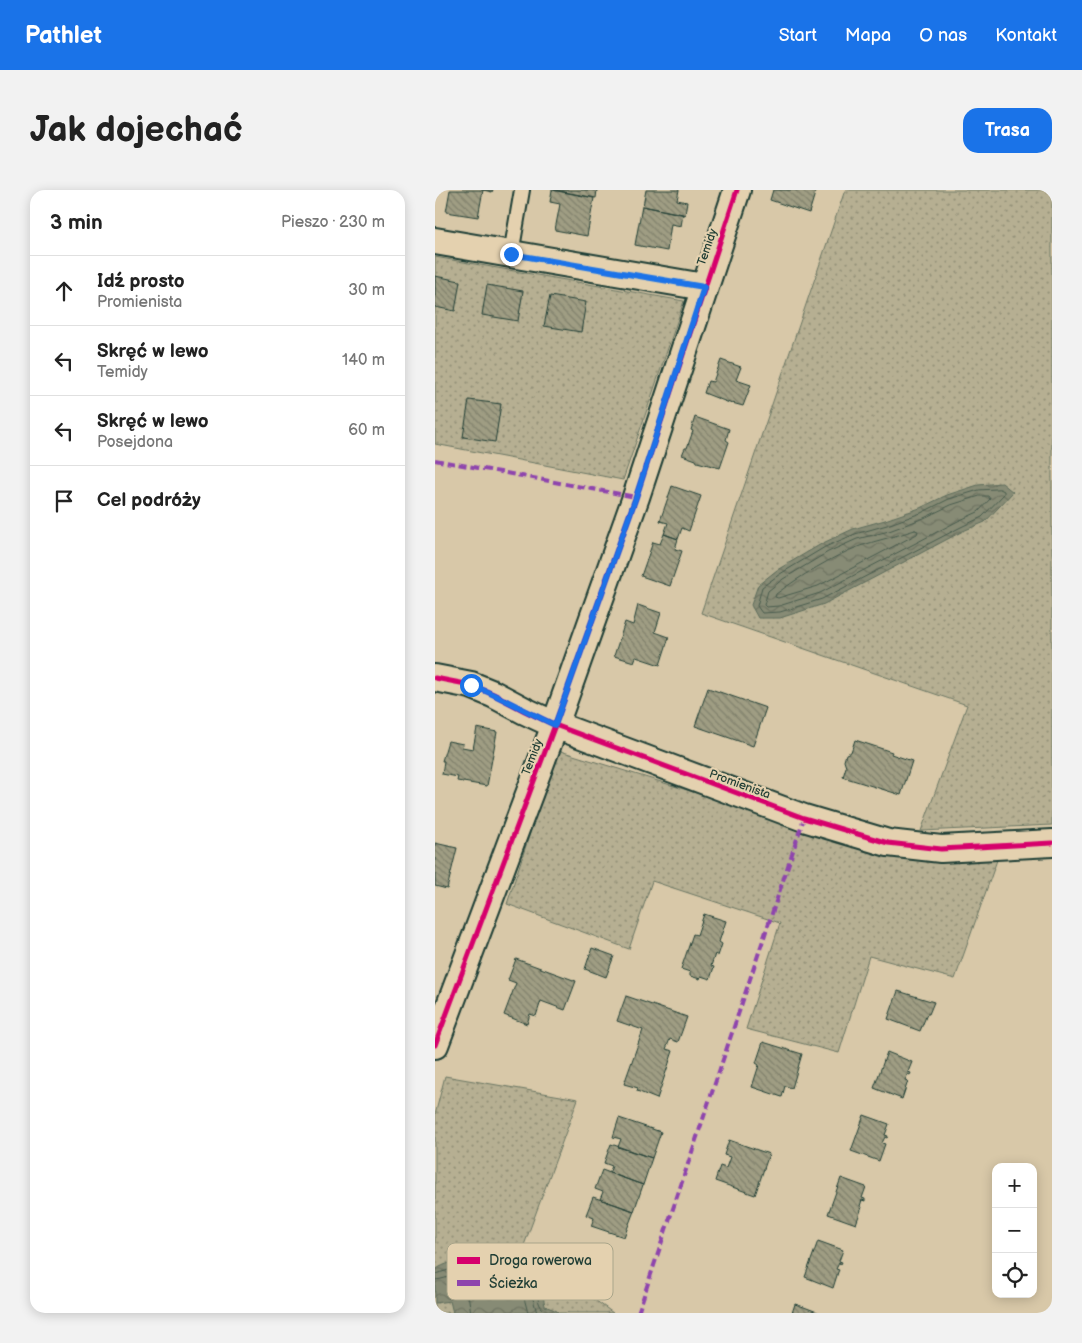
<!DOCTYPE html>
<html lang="pl">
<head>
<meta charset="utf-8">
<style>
	body { margin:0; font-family:"Balsamiq Sans",sans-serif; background:#f2f2f2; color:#222 }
	.controls { position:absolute; right:15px; bottom:15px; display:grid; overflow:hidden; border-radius:10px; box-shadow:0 2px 12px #0003 }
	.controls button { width:45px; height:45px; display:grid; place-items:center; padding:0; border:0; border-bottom:1px solid #e0e0e0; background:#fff; color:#222; font:25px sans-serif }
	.stop { position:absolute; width:15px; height:15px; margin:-11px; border:4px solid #1a73e8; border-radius:50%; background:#fff }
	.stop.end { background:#1a73e8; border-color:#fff; box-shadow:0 1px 5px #0008 }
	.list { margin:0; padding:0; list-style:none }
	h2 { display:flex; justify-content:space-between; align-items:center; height:65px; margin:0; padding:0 20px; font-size:21px }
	h2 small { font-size:16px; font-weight:400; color:#767676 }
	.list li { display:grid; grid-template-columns:32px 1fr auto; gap:15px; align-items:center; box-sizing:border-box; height:70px; padding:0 20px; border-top:1px solid #e0e0e0 }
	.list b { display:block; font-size:19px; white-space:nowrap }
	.list p { margin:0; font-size:16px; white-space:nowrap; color:#767676 }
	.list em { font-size:16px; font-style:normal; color:#767676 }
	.icon { flex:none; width:28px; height:28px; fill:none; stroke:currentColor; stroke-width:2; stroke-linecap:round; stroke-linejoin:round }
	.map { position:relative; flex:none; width:617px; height:1123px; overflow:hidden; border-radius:15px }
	header { display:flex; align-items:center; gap:30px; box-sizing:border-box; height:70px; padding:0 25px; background:#1a73e8; color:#fff }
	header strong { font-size:24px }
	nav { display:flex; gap:28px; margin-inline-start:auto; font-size:18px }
	.intro { display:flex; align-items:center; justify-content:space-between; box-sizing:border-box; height:120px; padding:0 30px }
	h1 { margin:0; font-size:35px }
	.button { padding:12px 22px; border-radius:15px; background:#1a73e8; color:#fff; font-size:18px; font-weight:700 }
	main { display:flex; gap:30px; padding:0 30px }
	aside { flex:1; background:#fff; border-radius:15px; box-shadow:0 2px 12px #0003 }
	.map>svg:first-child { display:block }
	.grass { fill:url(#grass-dots); stroke:#6a7663 }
	.water { fill:url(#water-waves); stroke:#5d6c5b }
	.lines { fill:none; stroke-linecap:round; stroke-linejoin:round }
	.shore { stroke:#495c4e; stroke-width:1 }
	.building { fill:url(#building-back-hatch); stroke:#1f3d34 }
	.service-casing { stroke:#1f3d34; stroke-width:18 }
	.minor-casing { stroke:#1f3d34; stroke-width:30 }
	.service { stroke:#e4d1af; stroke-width:14 }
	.minor { stroke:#e4d1af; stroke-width:26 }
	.quiet { stroke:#8e44ad; stroke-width:4; stroke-dasharray:8 4; stroke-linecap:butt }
	.cycleway-casing { stroke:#e4d1af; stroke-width:8 }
	.cycleway { stroke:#d6006c; stroke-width:5 }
	.route { stroke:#1a73e8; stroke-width:6 }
	.labels { text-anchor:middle; stroke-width:4.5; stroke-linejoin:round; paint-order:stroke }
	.street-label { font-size:12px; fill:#1f3d34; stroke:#e4d1af }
	.key { fill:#e4d1af; stroke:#a9a58a; stroke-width:1 }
	.key-label { font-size:14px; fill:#1f3d34 }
</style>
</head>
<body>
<header>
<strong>Pathlet</strong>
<nav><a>Start</a><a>Mapa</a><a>O nas</a><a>Kontakt</a></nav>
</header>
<div class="intro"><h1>Jak dojechać</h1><a class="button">Trasa</a></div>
<main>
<aside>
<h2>3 min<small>Pieszo · 230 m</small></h2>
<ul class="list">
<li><svg class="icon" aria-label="ahead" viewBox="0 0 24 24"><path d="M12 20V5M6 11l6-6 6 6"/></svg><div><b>Idź prosto</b><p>Promienista</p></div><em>30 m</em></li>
<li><svg class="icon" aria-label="left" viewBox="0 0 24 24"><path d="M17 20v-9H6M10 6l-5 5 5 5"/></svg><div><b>Skręć w lewo</b><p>Temidy</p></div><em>140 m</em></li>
<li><svg class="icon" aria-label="left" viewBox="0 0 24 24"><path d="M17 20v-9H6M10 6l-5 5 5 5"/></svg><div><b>Skręć w lewo</b><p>Posejdona</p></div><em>60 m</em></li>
<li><svg class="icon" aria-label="arrive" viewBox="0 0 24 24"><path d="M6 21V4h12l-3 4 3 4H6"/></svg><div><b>Cel podróży</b></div></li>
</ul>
</aside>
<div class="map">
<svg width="617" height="1123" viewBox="0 0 617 1123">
	<defs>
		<pattern id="grass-dots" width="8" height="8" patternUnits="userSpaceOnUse" patternTransform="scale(1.25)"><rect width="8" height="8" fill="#b6af92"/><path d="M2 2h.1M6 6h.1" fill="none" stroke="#939078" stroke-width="1.8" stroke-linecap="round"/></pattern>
		<pattern id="water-waves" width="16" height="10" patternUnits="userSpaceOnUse" patternTransform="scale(1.25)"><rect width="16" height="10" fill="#878b75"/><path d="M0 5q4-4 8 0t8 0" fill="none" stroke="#6e7361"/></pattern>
		<pattern id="building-back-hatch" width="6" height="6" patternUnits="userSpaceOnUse" patternTransform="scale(1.25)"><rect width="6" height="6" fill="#9f9d83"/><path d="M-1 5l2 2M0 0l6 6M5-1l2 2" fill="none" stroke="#81816c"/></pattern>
	</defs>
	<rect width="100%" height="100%" fill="#d8c8a8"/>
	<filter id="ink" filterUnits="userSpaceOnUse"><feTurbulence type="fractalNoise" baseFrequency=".02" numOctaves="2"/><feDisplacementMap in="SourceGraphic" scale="10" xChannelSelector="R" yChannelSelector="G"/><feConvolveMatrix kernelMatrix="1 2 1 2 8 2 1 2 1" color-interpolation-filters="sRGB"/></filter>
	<g filter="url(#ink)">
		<path class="grass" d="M 410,0 L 617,0 L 617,635 L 486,641 L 532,515 L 266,423 Z
			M 0,67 L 249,111 L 188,290 L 0,254 Z
			M 122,560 L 476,669 L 562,670 L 520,789 L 434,766 L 404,863 L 311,839 L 345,733 L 217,691 L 194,759 L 72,714 Z
			M 10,886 L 143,909 L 88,1058 L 178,1123 L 0,1123 L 0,925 Z"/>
		<path class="water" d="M 567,293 L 578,302 L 550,332 L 528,341 L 389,414 L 345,428 L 323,428 L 316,415 L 323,395 L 342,380 L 388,353 L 418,339 L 450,330 L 485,318 L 512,305 L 543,295 Z
			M 85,1068 L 100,1074 L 109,1087 L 107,1100 L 110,1116 L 122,1121 L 123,1123 L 18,1123 L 15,1111 L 0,1113 L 0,1080 C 20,1066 40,1072 59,1082 L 70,1074 Z"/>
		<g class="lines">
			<path class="shore" d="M 565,299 L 569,301 L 569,304 L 547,327 L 526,337 L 387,409 L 345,422 L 327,423 L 322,416 L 327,397 L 345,384 L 390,357 L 420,344 L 452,335 L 486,323 L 514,309 L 544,300 Z
				M 545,306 L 553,306 L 555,309 L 543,322 L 523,331 L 385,403 L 344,416 L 331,417 L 329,415 L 333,401 L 348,389 L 393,362 L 422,349 L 454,341 L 489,328 L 516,315 Z
				M 480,340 L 483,341 L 482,344 L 383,396 L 343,408 L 340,407 L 341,404 C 364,387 398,366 425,356 C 443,350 462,346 480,340 Z
				M 0,1084 L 24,1077 L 42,1079 L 60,1087 L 72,1078 L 86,1074 L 96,1078 L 103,1088 C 103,1101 99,1117 114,1123
				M 0,1090 C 15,1089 22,1080 39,1085 C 46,1087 53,1095 61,1093 C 69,1092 76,1083 86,1080 L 92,1083 L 97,1090 L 96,1102 L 102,1123
				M 36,1123 L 33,1104 L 24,1094 L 25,1091 C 40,1091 51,1103 64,1100 C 72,1098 77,1091 85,1088 L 89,1092 L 88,1104 L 93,1123"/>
		</g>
		<path class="building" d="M 15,0 L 58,0 L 57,2 L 48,0 L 43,27 L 11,22 Z
			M 117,0 L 159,8 L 152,46 L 120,40 L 125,14 L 115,12 Z
			M 119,0 L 162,0 L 161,8 Z
			M 211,0 L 244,0 L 242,10 L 252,12 L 250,25 L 208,16 Z
			M 338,0 L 381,0 L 374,23 L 335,10 Z
			M 207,16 L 248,24 L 246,36 L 236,34 L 232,61 L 200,55 Z
			M 0,86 L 25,91 L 20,121 L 0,117 Z
			M 52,95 L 88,101 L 83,131 L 47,125 Z
			M 115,106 L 151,112 L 146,142 L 109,136 Z
			M 286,170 L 306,177 L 301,190 L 316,195 L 308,216 L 297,213 L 297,214 L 269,203 L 273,191 L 278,192 Z
			M 34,210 L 66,214 L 60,252 L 28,247 Z
			M 260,227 L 294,239 L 291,250 L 294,252 L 285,278 L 262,272 L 261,270 L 247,265 L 250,258 L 252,258 L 258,241 L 256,240 Z
			M 237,296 L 266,306 L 254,341 L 247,338 L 243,349 L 229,344 L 233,333 L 225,331 Z
			M 229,344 L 243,349 L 240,359 L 247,361 L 235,396 L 206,386 L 218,352 L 225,354 Z
			M 203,415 L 226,423 L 220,442 L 234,447 L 225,475 L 201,467 L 199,472 L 179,466 L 190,432 L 198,435 Z
			M 273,498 L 331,518 L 318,556 L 260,536 Z
			M 42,538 L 62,542 L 52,596 L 22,591 L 23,587 L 7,584 L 9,571 L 7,571 L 13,551 L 28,554 L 27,557 L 38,559 Z
			M 420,550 L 457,562 L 456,564 L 477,571 L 466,605 L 408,587 L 411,577 L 409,571 L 411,564 L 416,562 Z
			M 0,653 L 22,658 L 12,699 L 0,696 Z
			M 269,724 L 291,731 L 284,752 L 287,754 L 283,766 L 280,764 L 276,776 L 279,777 L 275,789 L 266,786 L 265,789 L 255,786 L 255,782 L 246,779 L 258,744 L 262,745 Z
			M 157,758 L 179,766 L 171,787 L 150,779 Z
			M 81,769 L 141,791 L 130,820 L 106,811 L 101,826 L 95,824 L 92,834 L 69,825 L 81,793 L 73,790 Z
			M 463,801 L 499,812 L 494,824 L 492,824 L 485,841 L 453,829 Z
			M 191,806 L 252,827 L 243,852 L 235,849 L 231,859 L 238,861 L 222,909 L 202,901 L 203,898 L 189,894 L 208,840 L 182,831 Z
			M 328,852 L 367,864 L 357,898 L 350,896 L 347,907 L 317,897 L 324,875 L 321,873 Z
			M 452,862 L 477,872 L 473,882 L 476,883 L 475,885 L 473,884 L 470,890 L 473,891 L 467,909 L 439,898 Z
			M 429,925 L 454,934 L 450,945 L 453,946 L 452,948 L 450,947 L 447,953 L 450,954 L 444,971 L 416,961 Z
			M 184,928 L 226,942 L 217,968 L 183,957 L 186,949 L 178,947 Z
			M 294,950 L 334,964 L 320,1005 L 280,991 L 285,976 L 291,978 L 295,967 L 289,965 Z
			M 176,954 L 217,968 L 208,995 L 174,983 L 177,976 L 169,973 Z
			M 167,980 L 208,995 L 199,1021 L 165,1009 L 168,1002 L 160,999 Z
			M 406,988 L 431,997 L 427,1008 L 430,1009 L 430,1011 L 427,1010 L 425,1016 L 427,1017 L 421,1034 L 393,1024 Z
			M 158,1007 L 199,1021 L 189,1047 L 156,1036 L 159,1028 L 151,1025 Z
			M 383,1051 L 408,1060 L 404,1071 L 407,1072 L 406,1074 L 404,1073 L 401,1079 L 404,1080 L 403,1082 L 398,1098 L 370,1087 Z
			M 360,1114 L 369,1117 L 385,1123 L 357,1123 Z"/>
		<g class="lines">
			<g class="service-casing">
				<path id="service" d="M 76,64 L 87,0"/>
			</g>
			<g class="minor-casing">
				<path id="minor" d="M 0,51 L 269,97
					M 0,488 L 36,495 L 58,504 L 90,521 L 120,535 L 369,628 L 453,653 L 506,659 L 617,653
					M 0,855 L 120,535 L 201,307 L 302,0"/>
			</g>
			<use href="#service" class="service"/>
			<use href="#minor" class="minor"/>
			<path class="quiet" d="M 0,270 L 201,307
				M 203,1123 L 369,628"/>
			<g class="cycleway-casing">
				<path id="cycleway" d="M 0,488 L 36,495 L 58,504 L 90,521 L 120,535 L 369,628 L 453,653 L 506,659 L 617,653
					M 0,855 L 120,535 L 201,307 L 302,0"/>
			</g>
			<use href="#cycleway" class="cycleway"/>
		</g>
	</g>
	<g class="lines" filter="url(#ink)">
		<path class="route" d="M 36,495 C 65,506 92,522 120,535 L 201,307 L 269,97 L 76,64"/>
	</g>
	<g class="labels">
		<g class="street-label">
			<text transform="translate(272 57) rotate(-71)" y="4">Temidy</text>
			<text transform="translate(97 567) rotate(-69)" y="4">Temidy</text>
			<text transform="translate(305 594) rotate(20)" y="4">Promienista</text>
		</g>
	</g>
	<rect x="12" y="1053" width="166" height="57" rx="8" class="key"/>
	<rect x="22" y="1067" width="23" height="7" fill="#d6006c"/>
	<rect x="22" y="1090" width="23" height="6" fill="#8e44ad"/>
	<g class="key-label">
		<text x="54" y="1075">Droga rowerowa</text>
		<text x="54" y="1098">Ścieżka</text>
	</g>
</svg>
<div class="controls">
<button>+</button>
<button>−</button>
<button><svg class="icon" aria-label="locate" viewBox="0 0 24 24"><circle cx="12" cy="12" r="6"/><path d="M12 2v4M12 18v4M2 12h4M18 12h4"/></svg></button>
</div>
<div class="stop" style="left:36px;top:495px"></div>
<div class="stop end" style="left:76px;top:64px"></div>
</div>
</main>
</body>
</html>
